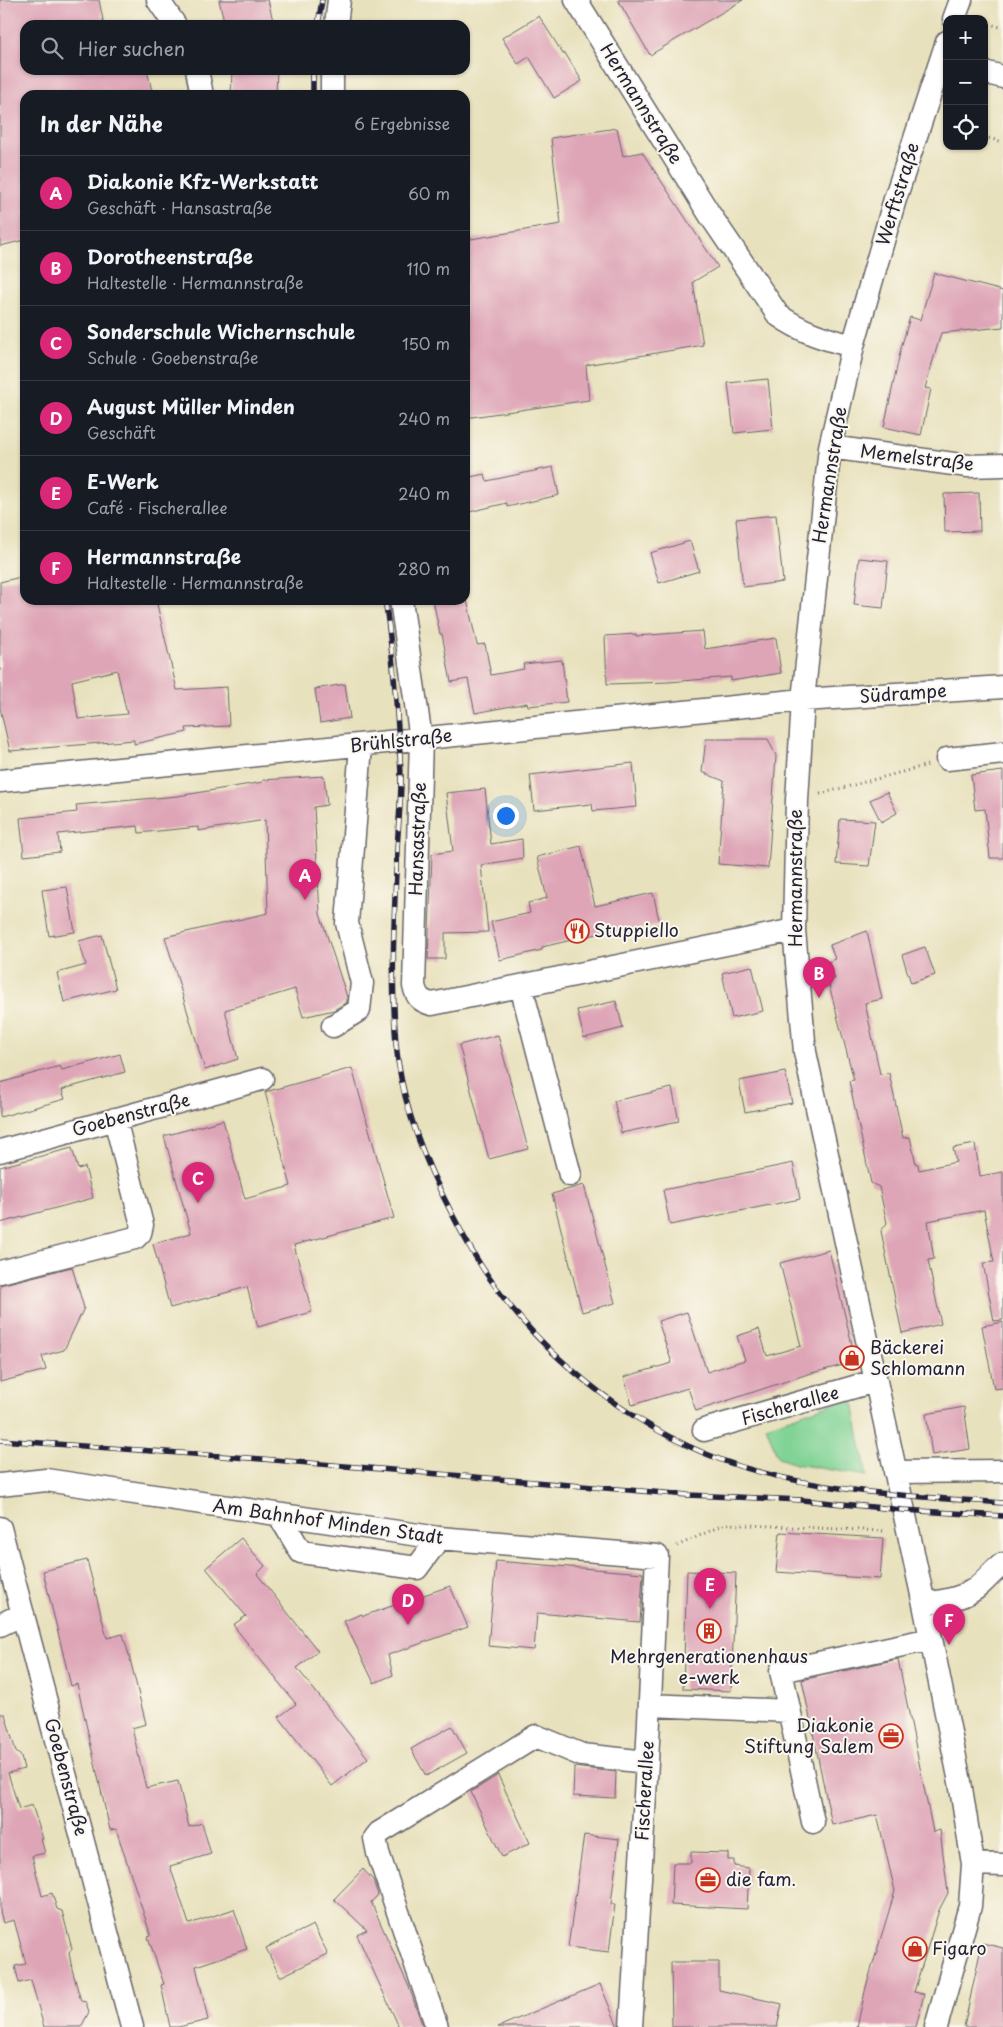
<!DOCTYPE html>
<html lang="de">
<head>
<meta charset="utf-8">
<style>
	body { margin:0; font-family:"Playpen Sans",sans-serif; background:#20242c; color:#f1f3f6 }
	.controls { position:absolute; right:15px; top:15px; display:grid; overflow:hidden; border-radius:10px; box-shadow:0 1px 4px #0004 }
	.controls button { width:45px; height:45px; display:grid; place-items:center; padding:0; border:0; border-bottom:1px solid #363941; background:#171b24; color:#f1f3f6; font:25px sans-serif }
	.you { position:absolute; left:505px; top:815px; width:18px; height:18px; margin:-12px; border:4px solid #fff; border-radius:50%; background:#1a73e8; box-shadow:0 0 0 8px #1a73e833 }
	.badge { display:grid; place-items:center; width:32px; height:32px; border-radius:50%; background:#db2777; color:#fff; font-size:16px; font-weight:700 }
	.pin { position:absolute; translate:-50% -41px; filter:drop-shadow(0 1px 2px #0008) }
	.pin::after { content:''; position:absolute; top:26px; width:18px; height:15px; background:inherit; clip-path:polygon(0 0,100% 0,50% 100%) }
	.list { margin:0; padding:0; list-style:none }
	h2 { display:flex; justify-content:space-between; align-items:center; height:65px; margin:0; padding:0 20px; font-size:21px }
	h2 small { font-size:16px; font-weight:400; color:#9ea1a6 }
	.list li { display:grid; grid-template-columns:32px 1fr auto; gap:15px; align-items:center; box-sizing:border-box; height:75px; padding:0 20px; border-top:1px solid #363941 }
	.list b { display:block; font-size:19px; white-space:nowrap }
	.list p { margin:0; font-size:16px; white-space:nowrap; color:#9ea1a6 }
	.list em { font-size:16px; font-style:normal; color:#9ea1a6 }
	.icon { flex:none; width:28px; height:28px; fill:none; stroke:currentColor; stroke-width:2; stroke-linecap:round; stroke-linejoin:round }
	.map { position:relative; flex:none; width:1003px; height:2027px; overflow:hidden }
	.search { position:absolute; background:#171b24; box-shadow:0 1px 4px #0004; left:20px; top:20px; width:450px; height:55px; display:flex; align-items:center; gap:12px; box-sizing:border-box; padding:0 18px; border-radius:15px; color:#9ea1a6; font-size:19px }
	.panel { position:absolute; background:#171b24; box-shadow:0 1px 4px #0004; left:20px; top:90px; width:450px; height:515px; border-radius:15px }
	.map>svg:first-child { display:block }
	.green { fill:#81d395; stroke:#527a68 }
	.building { fill:#dea5b7; fill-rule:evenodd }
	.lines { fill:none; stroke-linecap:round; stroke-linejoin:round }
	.minor-casing { stroke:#676568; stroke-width:25 }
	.path { stroke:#676568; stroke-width:3; stroke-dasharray:1 4; stroke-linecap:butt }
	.minor { stroke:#fff; stroke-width:22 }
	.rail-casing { stroke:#22223b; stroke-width:5.5 }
	.rail { stroke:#fbf7ec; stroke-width:4; stroke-dasharray:11; stroke-linecap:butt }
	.labels { text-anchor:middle; stroke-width:4; stroke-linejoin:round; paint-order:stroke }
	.street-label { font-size:18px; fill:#22223b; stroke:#fbf7ec }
	.poi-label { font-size:18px; fill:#22223b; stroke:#fbf7ec; text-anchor:start }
</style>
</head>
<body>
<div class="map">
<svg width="1003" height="2027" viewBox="0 0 1003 2027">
	<rect width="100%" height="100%" fill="#fbf7ec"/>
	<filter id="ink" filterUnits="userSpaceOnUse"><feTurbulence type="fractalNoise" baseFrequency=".02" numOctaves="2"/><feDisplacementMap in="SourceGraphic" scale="10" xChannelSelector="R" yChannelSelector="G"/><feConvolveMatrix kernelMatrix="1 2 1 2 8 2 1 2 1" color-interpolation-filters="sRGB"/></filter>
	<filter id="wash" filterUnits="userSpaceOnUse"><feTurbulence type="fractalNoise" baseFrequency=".0096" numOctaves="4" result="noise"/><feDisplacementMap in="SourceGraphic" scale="20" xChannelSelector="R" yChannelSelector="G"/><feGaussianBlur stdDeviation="1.12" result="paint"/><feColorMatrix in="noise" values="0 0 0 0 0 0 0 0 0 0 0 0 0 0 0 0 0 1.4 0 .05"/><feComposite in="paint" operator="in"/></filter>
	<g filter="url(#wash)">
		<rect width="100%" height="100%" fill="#e8e1bd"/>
		<path class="green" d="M 852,1397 L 867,1476 L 796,1464 L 778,1458 L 766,1426 Z"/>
		<g id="blocks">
			<path class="building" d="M 0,0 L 99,0 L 104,25 L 25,25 L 25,70 L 147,70 L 153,95 L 25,95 L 25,240 L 0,246 Z
				M 219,0 L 268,0 L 274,25 L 225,25 Z
				M 618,0 L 743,0 L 650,55 Z
				M 539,16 L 563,54 L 565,53 L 582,81 L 554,98 L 529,57 L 518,64 L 502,38 Z
				M 232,70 L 277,70 L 276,95 L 231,95 Z
				M 617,128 L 623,156 L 642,152 L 718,267 L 693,282 L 703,345 L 586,365 L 589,400 L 465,418 L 465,240 L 561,224 L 551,138 Z
				M 934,273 L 1003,291 L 1003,327 L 941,333 L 925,388 L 931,389 L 921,435 L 884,427 L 901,348 L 910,317 L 920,320 Z
				M 768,379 L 773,429 L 734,433 L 728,383 Z
				M 553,467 L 559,495 L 507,507 L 507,503 L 465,513 L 465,478 L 485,474 L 487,481 Z
				M 979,493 L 980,531 L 945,532 L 944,494 Z
				M 776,515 L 783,582 L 743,587 L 736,519 Z
				M 690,541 L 699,571 L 659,583 L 650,553 Z
				M 859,558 L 888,561 L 883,608 L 854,605 Z
				M 25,576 L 25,600 L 156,600 L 177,690 L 227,687 L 229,726 L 186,728 L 187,732 L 134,744 L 134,740 L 10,751 L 0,708 L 0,582 ZM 117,670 L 127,714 L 78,719 L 72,681 Z
				M 433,600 L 467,600 L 477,645 L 485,644 L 491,675 L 524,669 L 523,664 L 562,660 L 567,702 L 528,706 L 527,703 L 475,713 L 468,679 L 451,682 L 442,634 L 440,634 Z
				M 703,631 L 705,649 L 776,638 L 781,673 L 731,681 L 731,677 L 669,682 L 607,684 L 605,636 L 636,634 L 636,636 Z
				M 345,684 L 350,718 L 320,723 L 315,689 Z
				M 706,739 L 768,739 L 776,756 L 768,868 L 718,864 L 724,781 L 702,772 Z
				M 633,763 L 637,807 L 593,811 L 592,804 L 534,810 L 530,775 Z
				M 1003,771 L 1003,858 L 990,858 L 985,809 L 975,810 L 971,775 Z
				M 324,776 L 327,805 L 314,807 L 320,914 L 347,997 L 347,1002 L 334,1010 L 303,1017 L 295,989 L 225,1010 L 238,1059 L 205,1070 L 165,937 L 268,913 L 265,820 L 198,831 L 198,827 L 139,833 L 138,826 L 58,834 L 60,852 L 24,856 L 20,818 L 77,812 L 76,805 L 178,796 L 263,782 L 263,780 Z
				M 485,789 L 491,844 L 522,839 L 523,858 L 481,865 L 488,932 L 445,933 L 445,959 L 428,959 L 432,854 L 453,851 L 446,793 Z
				M 887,792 L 897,813 L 881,822 L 870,800 Z
				M 840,819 L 875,821 L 869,866 L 836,864 Z
				M 581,846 L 595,906 L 653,893 L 660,924 L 628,932 L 627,927 L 542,947 L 542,950 L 500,960 L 491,922 L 530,913 L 528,903 L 547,898 L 537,857 Z
				M 67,887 L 75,932 L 49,936 L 42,890 Z
				M 867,931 L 882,999 L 865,1003 L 880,1074 L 889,1073 L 903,1138 L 910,1137 L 916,1164 L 918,1164 L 919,1170 L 956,1162 L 953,1148 L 975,1144 L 980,1176 L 1003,1172 L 1003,1320 L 994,1321 L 983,1263 L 994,1262 L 984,1210 L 928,1221 L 934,1259 L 928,1260 L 941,1324 L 902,1333 L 881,1231 L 887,1223 L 879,1187 L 871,1183 L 849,1081 L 854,1080 L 828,981 L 835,979 L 828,962 L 835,959 L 830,945 Z
				M 102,935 L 116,989 L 64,1002 L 57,973 L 86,965 L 79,941 Z
				M 925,947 L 935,975 L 911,983 L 902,955 Z
				M 752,966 L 763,1011 L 732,1018 L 722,973 Z
				M 616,1001 L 623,1028 L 584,1038 L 577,1010 Z
				M 498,1035 L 528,1149 L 489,1159 L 459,1045 Z
				M 120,1054 L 125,1072 L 67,1088 L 62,1090 L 65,1099 L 0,1117 L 0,1083 L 60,1066 L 62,1070 Z
				M 352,1068 L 394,1218 L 294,1245 L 312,1312 L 258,1327 L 247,1287 L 170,1308 L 153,1244 L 191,1233 L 164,1136 L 223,1120 L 245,1199 L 291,1186 L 265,1092 Z
				M 785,1072 L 792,1103 L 745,1112 L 739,1081 Z
				M 672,1088 L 679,1121 L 621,1133 L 614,1101 Z
				M 72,1148 L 78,1169 L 85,1167 L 93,1198 L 0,1223 L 0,1167 Z
				M 793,1163 L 800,1199 L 670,1225 L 663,1190 Z
				M 584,1185 L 615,1303 L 582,1312 L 552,1194 Z
				M 829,1250 L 855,1357 L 851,1363 L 808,1374 L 696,1411 L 688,1388 L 632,1405 L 624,1377 L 672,1363 L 658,1321 L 687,1312 L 707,1372 L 745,1360 L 737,1336 L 759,1329 L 767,1356 L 801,1346 L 780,1263 Z
				M 72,1267 L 84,1308 L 64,1350 L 42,1356 L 46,1370 L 0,1382 L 0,1285 Z
				M 1003,1322 L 1003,1388 L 994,1389 L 982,1326 Z
				M 964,1407 L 970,1449 L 932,1455 L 926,1414 Z
				M 780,1532 L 883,1538 L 880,1579 L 776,1572 Z
				M 241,1538 L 265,1566 L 257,1574 L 318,1651 L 297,1668 L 368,1758 L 332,1786 L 279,1717 L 296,1704 L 233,1625 L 246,1616 L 206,1568 Z
				M 87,1560 L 107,1638 L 123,1634 L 131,1663 L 146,1724 L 132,1728 L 146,1788 L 178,1781 L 189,1827 L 202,1823 L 211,1854 L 170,1866 L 189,1924 L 234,1909 L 247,1949 L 196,1966 L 208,2020 L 178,2027 L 170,2027 L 161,1985 L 164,1984 L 148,1937 L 151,1936 L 116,1829 L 110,1830 L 77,1684 L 71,1686 L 43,1571 Z
				M 496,1561 L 643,1573 L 640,1622 L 537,1613 L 534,1650 L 488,1646 Z
				M 687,1571 L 736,1573 L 731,1691 L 683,1689 Z
				M 450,1586 L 468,1627 L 388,1655 L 393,1675 L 374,1683 L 344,1621 L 362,1614 L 363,1616 Z
				M 898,1659 L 933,1832 L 940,1830 L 948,1893 L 939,1910 L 914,1992 L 924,1994 L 916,2027 L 857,2027 L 866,1987 L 895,1891 L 877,1815 L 832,1825 L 802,1680 Z
				M 0,1714 L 5,1714 L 16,1752 L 21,1756 L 24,1769 L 8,1773 L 19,1809 L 32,1805 L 43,1839 L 41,1839 L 45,1853 L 32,1856 L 42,1896 L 52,1893 L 57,1909 L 62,1911 L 72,1949 L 69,1953 L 72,1969 L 81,2001 L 86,2002 L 89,2012 L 81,2027 L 44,2027 L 31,1980 L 19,1983 L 15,1966 L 26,1964 L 14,1920 L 3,1923 L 0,1911 Z
				M 452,1726 L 467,1753 L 426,1776 L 411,1749 Z
				M 574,1767 L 616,1772 L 615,1798 L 573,1796 Z
				M 498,1775 L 530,1843 L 502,1857 L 471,1792 Z
				M 584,1835 L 619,1839 L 611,1904 L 615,1904 L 609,1952 L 568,1947 Z
				M 691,1852 L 728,1853 L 728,1860 L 734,1860 L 734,1866 L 749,1868 L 747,1909 L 671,1905 L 673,1863 L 691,1863 Z
				M 363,1869 L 373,1880 L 378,1895 L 371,1902 L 409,1987 L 423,2027 L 399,2027 L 357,1935 L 367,1930 L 334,1899 Z
				M 313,1925 L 328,1954 L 280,1977 L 266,1948 Z
				M 982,1943 L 1003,1948 L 1003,2027 L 964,2027 Z
				M 671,1962 L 719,1962 L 719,1990 L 782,2004 L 777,2027 L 672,2027 Z
				M 600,1984 L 618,2027 L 498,2027 Z"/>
		</g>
	</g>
	<g filter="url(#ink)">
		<use href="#blocks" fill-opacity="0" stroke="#676568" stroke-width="1"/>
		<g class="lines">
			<g class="minor-casing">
				<path id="minor" d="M 158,0 L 175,25
					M 576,0 L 710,215 L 778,315 C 802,332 825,339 853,346
					M 954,19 L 961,0
					M 336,25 L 339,0
					M 197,70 L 202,95
					M 984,72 L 1003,77
					M 332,95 L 332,70
					M 830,447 L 968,466 L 1003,465
					M 401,600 L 421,739 L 414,986 C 417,997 420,1001 432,1004 L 794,930
					M 947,759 L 1003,753
					M 0,781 L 803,700 L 1003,687
					M 521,986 L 570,1175
					M 333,1026 L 359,1010 L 362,983 L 347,923 L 361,746
					M 0,1151 L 262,1079
					M 0,1272 L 135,1238 L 140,1233 L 142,1225 L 115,1119
					M 704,1430 L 875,1381
					M 895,1472 L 1003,1471
					M 0,1485 L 46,1480 L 439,1538 L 657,1556 L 647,1762 L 631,2027
					M 279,1515 L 301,1552 L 417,1568 L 439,1538
					M 0,1528 L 132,2027
					M 924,1604 C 943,1601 965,1599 980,1585 C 988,1578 994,1570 1003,1564
					M 0,1625 L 23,1614
					M 650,1705 L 789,1711
					M 813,1822 L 781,1671 L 931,1639
					M 973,1864 L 1003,1865
					M 437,2027 L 378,1853 L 375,1838 L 379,1833 L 536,1736 L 582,1755 L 647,1762
					M 936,2027 L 970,1906 L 973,1864 L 960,1782 L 924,1604 L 805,1052 L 794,930 L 797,800 L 803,700 L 830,447 L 853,346 L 895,199 L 947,42"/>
			</g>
			<path class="path" d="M 984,22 L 1003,28
				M 984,137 L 1003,142
				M 820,794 L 928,765
				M 677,1546 L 725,1524 L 885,1531"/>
			<use href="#minor" class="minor"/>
			<g class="rail-casing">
				<path id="rail" d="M 318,25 L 322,0
					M 313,70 L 313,95
					M 385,600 C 392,643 395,685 398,728 C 399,745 401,763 401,780 C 401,803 398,827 397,851 C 394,915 391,980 396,1044 C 401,1096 418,1145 441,1192 C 455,1220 470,1250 488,1276 C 546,1362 643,1436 742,1467 C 828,1493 914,1496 1003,1503
					M 0,1440 L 262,1459 L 688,1495 L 802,1500 L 903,1510 L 1003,1516"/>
			</g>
			<use href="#rail" class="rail"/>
		</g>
	</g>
	<defs>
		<g id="restaurant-ring" transform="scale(1.25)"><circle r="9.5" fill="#fbf7ec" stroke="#c8321e" stroke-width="1.5"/><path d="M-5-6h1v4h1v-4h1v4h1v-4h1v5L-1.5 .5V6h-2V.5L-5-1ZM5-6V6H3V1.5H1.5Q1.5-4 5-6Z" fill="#c8321e"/></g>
		<g id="shop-ring" transform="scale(1.25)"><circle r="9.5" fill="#fbf7ec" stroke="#c8321e" stroke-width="1.5"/><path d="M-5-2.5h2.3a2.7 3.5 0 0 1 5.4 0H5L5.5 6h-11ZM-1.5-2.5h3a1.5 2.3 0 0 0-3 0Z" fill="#c8321e"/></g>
		<g id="building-ring" transform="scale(1.25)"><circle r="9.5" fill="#fbf7ec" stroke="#c8321e" stroke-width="1.5"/><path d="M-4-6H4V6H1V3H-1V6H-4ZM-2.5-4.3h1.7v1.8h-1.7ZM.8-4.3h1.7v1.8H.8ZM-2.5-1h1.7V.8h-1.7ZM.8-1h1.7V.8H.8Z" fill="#c8321e"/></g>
		<g id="office-ring" transform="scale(1.25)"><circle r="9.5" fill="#fbf7ec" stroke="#c8321e" stroke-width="1.5"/><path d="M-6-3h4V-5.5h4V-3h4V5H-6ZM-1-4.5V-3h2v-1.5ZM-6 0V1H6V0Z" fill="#c8321e"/></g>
	</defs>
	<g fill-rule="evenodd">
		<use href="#restaurant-ring" x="577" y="931"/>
		<use href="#shop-ring" x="852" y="1358"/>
		<use href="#building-ring" x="709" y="1631"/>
		<use href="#office-ring" x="891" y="1736"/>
		<use href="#office-ring" x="708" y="1880"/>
		<use href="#shop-ring" x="915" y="1949"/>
	</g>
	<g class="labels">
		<g class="street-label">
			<text transform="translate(641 104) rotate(58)" y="6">Hermannstraße</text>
			<text transform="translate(898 194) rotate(-73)" y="6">Werftstraße</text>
			<text transform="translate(917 458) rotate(7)" y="6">Memelstraße</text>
			<text transform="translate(830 475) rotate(-81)" y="6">Hermannstraße</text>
			<text transform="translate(903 694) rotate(-4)" y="6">Südrampe</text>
			<text transform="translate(401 741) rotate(-6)" y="6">Brühlstraße</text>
			<text transform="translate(418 839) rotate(-88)" y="6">Hansastraße</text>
			<text transform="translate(796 878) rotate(-90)" y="6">Hermannstraße</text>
			<text transform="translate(131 1115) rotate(-15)" y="6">Goebenstraße</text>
			<text transform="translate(790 1406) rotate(-16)" y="6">Fischerallee</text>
			<text transform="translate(328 1522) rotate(8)" y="6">Am Bahnhof Minden Stadt</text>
			<text transform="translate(66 1777) rotate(75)" y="6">Goebenstraße</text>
			<text transform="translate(645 1791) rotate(-87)" y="6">Fischerallee</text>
		</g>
		<g class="poi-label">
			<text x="594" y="937">Stuppiello</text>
			<text x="870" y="1354">Bäckerei<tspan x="870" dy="21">Schlomann</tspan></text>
			<text x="709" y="1663" text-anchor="middle">Mehrgenerationenhaus<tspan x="709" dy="21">e-werk</tspan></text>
			<text x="874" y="1732" text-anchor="end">Diakonie<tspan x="874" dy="21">Stiftung Salem</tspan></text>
			<text x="726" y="1886">die fam.</text>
			<text x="932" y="1955">Figaro</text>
		</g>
	</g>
</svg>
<div class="controls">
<button>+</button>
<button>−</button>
<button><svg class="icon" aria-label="locate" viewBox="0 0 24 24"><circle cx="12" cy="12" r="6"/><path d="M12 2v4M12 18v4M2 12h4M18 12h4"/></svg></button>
</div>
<div class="you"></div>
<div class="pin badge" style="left:305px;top:900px">A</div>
<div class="pin badge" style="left:819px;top:998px">B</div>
<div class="pin badge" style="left:198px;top:1203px">C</div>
<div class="pin badge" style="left:408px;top:1625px">D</div>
<div class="pin badge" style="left:710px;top:1609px">E</div>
<div class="pin badge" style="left:949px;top:1645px">F</div>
<div class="search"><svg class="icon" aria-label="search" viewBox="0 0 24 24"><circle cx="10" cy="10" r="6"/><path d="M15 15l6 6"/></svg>Hier suchen</div>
<section class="panel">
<h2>In der Nähe<small>6 Ergebnisse</small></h2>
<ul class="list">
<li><span class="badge">A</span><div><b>Diakonie Kfz-Werkstatt</b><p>Geschäft · Hansastraße</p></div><em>60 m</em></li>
<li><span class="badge">B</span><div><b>Dorotheenstraße</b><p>Haltestelle · Hermannstraße</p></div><em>110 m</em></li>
<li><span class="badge">C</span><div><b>Sonderschule Wichernschule</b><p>Schule · Goebenstraße</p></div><em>150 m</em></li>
<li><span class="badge">D</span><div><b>August Müller Minden</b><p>Geschäft</p></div><em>240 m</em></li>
<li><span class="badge">E</span><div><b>E-Werk</b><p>Café · Fischerallee</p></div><em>240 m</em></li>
<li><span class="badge">F</span><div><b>Hermannstraße</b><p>Haltestelle · Hermannstraße</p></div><em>280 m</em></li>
</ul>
</section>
</div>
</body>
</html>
